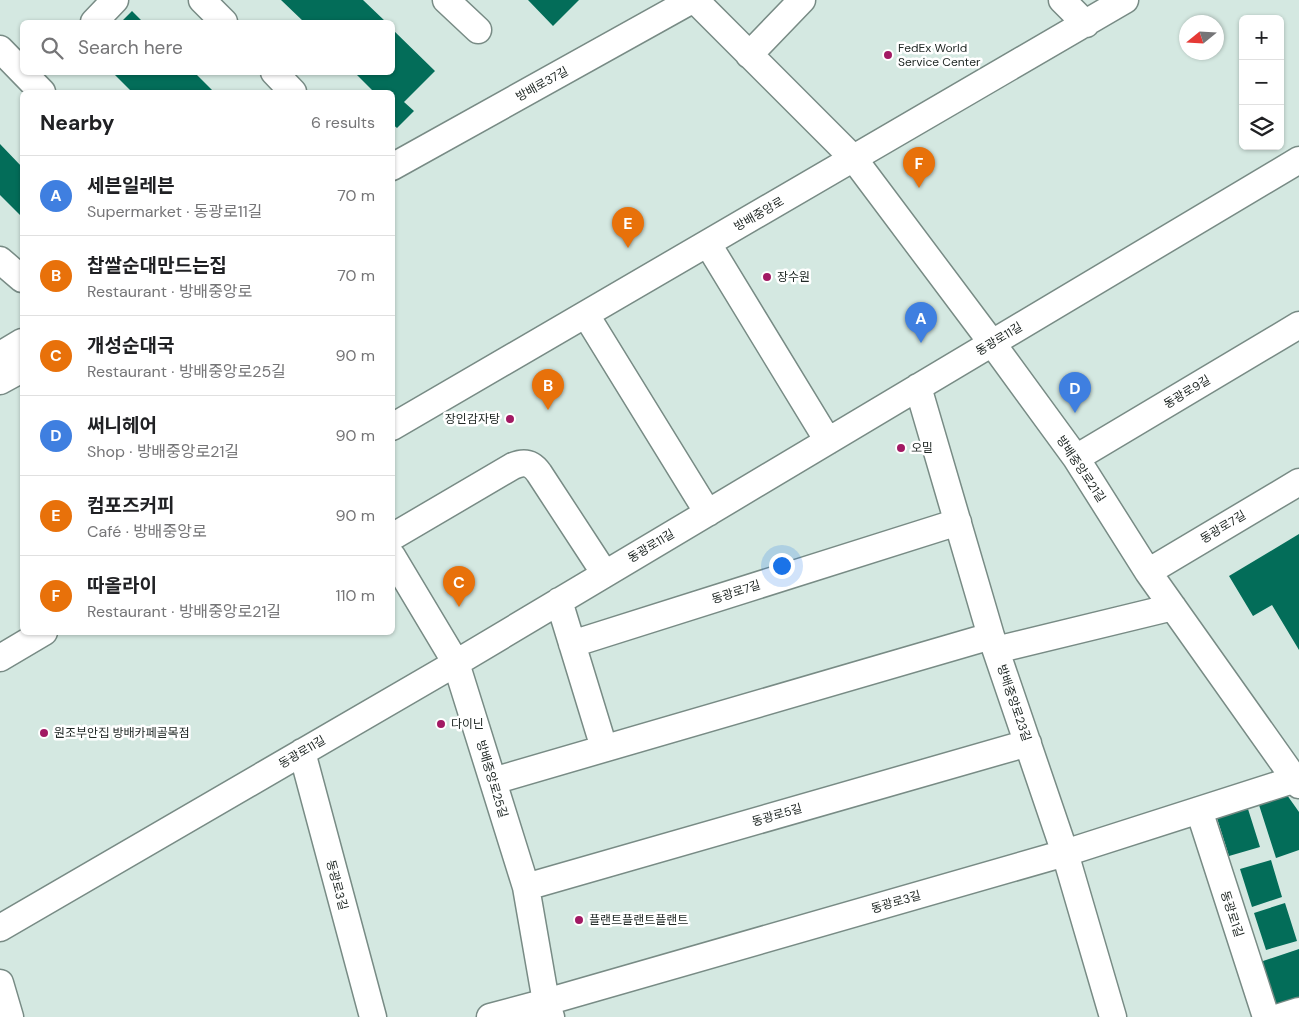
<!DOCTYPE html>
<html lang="en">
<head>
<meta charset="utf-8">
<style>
	body { margin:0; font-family:"DM Sans","Noto Sans KR",sans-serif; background:#f6f6f6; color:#202124 }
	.controls { position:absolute; right:15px; top:15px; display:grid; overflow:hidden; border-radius:8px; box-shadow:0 1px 4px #0004 }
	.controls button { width:45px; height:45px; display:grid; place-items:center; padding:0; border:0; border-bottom:1px solid #e0e0e0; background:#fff; color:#202124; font:25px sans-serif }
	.compass { position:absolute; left:1179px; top:15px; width:45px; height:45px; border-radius:50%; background:#fff; box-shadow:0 1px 4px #0004; rotate:252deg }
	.you { position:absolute; left:781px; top:565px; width:18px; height:18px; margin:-12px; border:4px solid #fff; border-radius:50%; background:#1a73e8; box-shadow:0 0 0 8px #1a73e833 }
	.badge { display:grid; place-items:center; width:32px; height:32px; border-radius:50%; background:#0f766e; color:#fff; font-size:16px; font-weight:700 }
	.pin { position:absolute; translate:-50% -41px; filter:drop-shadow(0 1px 2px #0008) }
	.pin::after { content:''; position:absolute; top:26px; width:18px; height:15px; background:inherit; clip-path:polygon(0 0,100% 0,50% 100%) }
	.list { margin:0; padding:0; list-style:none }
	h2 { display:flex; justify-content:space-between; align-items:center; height:65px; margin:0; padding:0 20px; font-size:21px }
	h2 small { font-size:16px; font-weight:400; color:#757577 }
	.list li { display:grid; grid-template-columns:32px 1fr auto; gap:15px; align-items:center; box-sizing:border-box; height:80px; padding:0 20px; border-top:1px solid #e0e0e0 }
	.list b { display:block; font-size:19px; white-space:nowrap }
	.list p { margin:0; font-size:16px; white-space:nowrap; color:#757577 }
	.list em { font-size:16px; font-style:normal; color:#757577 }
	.icon { flex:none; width:28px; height:28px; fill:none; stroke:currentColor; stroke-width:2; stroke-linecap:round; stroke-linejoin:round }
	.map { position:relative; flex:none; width:1299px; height:1017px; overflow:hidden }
	.search { position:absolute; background:#fff; box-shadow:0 1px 4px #0004; left:20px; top:20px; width:375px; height:55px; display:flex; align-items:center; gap:12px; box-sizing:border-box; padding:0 18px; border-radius:8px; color:#757577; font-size:19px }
	.panel { position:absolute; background:#fff; box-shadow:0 1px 4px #0004; left:20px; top:90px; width:375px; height:545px; border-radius:8px }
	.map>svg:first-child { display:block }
	.building { fill:#036d59 }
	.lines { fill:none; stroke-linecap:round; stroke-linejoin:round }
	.minor-casing { stroke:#788b85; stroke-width:29 }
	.minor { stroke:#fff; stroke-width:26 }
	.poi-dot { fill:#a21963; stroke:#fff; stroke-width:2 }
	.labels { text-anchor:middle; stroke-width:5; stroke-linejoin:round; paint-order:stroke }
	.poi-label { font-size:12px; fill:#212926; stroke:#fff; text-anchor:start }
	.street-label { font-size:12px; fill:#212926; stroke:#fff }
</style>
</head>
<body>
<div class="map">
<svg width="1299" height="1017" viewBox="0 0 1299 1017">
	<rect width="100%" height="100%" fill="#d4e8e1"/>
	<path class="building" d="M 281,0 L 363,0 L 386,22 L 304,22 Z
		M 528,0 L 579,0 L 553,26 Z
		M 132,11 L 143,22 L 121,22 Z
		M 392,29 L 435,71 L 404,102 L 414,111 L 397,128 L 392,124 L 392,92 L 374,92 L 354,72 L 392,72 Z
		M 112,72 L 194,72 L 214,92 L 132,92 Z
		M 0,144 L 22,167 L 22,217 L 0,195 Z
		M 1299,534 L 1299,650 L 1272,605 L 1253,616 L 1229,576 Z
		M 1287,795 L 1299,812 L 1299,850 L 1276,858 L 1259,805 Z
		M 1248,809 L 1260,847 L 1229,856 L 1217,818 Z
		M 1271,860 L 1282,897 L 1252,907 L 1240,869 Z
		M 1285,903 L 1297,941 L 1266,950 L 1254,913 Z
		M 1299,949 L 1299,998 L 1274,1006 L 1260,962 Z"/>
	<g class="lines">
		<g class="minor-casing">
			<path id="minor" d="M 202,0 L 224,22
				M 446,0 L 478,30
				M 695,0 L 854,159 L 992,343 L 1076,458 L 1148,572 L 1299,785
				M 1062,0 L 1086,24
				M 94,22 L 115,0
				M 0,49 L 42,92
				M 749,55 L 802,0
				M 274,72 L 293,92
				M 392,167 L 692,0
				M 708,244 L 828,441
				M 0,260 L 22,279
				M 586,315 L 708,513
				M 0,355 L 22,342
				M 0,381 L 22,369
				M 918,387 L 991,636 L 1065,853 L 1113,1017
				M 392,427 L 1125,0
				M 1076,458 L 1299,325
				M 392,537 L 513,466 C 525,461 532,463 539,473 L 605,574
				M 392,556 L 456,663 L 526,887 L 546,1002 L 551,1017
				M 1148,572 L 1299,482
				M 559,601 L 604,748
				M 572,644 L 958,522
				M 996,650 L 1173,607
				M 0,658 L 44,632
				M 302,752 L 373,1017
				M 493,781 L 991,636
				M 1199,810 L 1266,1017
				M 526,887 L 1028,743
				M 0,928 L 456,663 L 1299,160
				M 0,983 L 10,1017
				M 490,1017 L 546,1002 L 1065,853 L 1299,778
				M 1280,1017 L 1299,1011"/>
		</g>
		<use href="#minor" class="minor"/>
	</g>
	<g class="poi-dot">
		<circle cx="888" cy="55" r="5"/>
		<circle cx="767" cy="277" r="5"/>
		<circle cx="510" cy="419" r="5"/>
		<circle cx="901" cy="448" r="5"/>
		<circle cx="441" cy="724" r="5"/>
		<circle cx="44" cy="733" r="5"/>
		<circle cx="579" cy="920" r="5"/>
	</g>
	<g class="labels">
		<g class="poi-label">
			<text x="898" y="52">FedEx World<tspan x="898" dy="14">Service Center</tspan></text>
			<text x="777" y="281">장수원</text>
			<text x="500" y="423" text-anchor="end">장인감자탕</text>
			<text x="911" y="452">오밀</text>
			<text x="451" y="728">다이닌</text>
			<text x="54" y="737">원조부안집 방배카페골목점</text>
			<text x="589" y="924">플랜트플랜트플랜트</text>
		</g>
		<g class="street-label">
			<text transform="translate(542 84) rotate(-29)" y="4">방배로37길</text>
			<text transform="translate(759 214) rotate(-30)" y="4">방배중앙로</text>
			<text transform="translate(999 339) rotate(-31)" y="4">동광로11길</text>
			<text transform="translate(1187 392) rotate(-31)" y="4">동광로9길</text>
			<text transform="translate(1081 469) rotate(56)" y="4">방배중앙로21길</text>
			<text transform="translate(1223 527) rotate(-31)" y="4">동광로7길</text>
			<text transform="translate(651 546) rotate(-31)" y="4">동광로11길</text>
			<text transform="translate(736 592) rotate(-18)" y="4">동광로7길</text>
			<text transform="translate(1014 703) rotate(71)" y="4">방배중앙로23길</text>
			<text transform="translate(302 752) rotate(-30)" y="4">동광로11길</text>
			<text transform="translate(492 779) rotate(73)" y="4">방배중앙로25길</text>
			<text transform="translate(777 815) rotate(-16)" y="4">동광로5길</text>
			<text transform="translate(337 885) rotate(75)" y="4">동광로3길</text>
			<text transform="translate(896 902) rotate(-16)" y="4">동광로3길</text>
			<text transform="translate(1232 914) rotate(72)" y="4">동광로1길</text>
		</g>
	</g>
</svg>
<div class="controls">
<button>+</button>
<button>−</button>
<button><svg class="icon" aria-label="layers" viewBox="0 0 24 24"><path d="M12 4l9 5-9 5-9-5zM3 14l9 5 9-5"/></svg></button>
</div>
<svg class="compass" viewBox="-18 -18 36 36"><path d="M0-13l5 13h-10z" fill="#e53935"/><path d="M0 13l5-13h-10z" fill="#757577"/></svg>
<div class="you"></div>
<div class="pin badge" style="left:921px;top:343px;background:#3f7fe0">A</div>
<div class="pin badge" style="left:548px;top:410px;background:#e8710a">B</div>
<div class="pin badge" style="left:459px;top:607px;background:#e8710a">C</div>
<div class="pin badge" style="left:1075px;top:413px;background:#3f7fe0">D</div>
<div class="pin badge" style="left:628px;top:248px;background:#e8710a">E</div>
<div class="pin badge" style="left:919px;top:188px;background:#e8710a">F</div>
<div class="search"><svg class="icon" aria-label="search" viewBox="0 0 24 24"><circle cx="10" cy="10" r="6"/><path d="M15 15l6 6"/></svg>Search here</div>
<section class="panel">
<h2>Nearby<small>6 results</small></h2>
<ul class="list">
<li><span class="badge" style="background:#3f7fe0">A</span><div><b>세븐일레븐</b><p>Supermarket · 동광로11길</p></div><em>70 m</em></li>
<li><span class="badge" style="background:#e8710a">B</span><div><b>찹쌀순대만드는집</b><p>Restaurant · 방배중앙로</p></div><em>70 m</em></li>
<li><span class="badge" style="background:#e8710a">C</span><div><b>개성순대국</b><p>Restaurant · 방배중앙로25길</p></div><em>90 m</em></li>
<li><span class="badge" style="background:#3f7fe0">D</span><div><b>써니헤어</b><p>Shop · 방배중앙로21길</p></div><em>90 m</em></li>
<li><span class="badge" style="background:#e8710a">E</span><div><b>컴포즈커피</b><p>Café · 방배중앙로</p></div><em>90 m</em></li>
<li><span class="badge" style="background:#e8710a">F</span><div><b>따올라이</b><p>Restaurant · 방배중앙로21길</p></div><em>110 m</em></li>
</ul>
</section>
</div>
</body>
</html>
